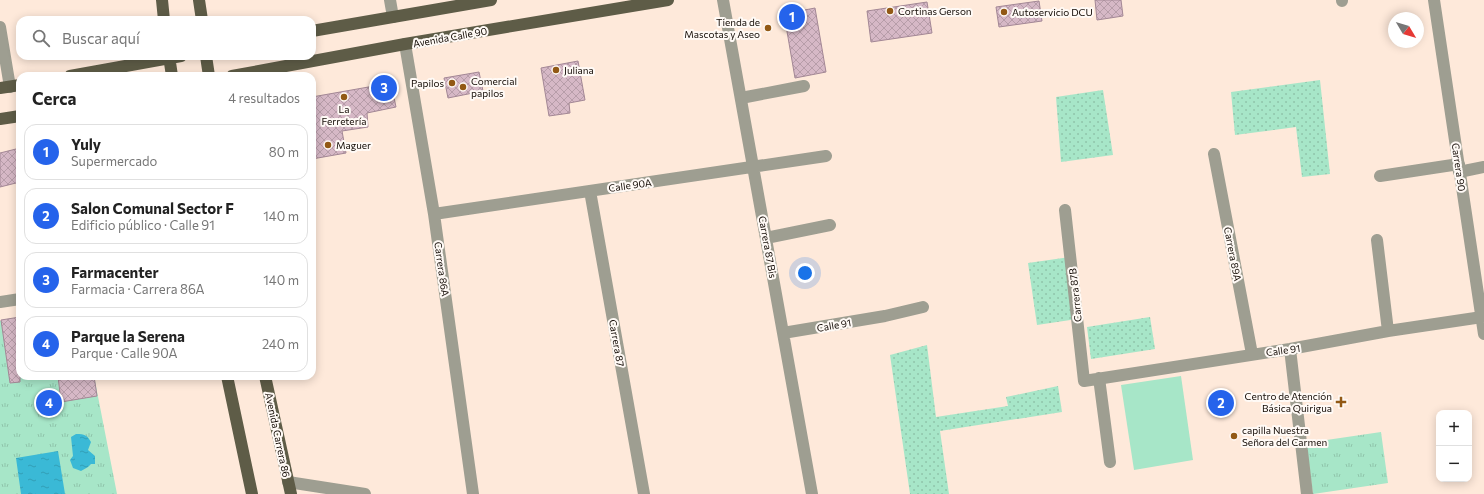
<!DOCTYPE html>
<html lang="es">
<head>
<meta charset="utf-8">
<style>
	body { margin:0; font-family:Commissioner,sans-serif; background:#f2f2f2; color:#222 }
	.controls { position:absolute; right:12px; bottom:12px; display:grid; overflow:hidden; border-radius:8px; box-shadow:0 2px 10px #0003 }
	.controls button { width:36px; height:36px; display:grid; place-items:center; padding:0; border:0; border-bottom:1px solid #e0e0e0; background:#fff; color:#222; font:20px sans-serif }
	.compass { position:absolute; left:1388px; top:12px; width:36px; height:36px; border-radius:50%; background:#fff; box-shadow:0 2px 10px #0003; rotate:128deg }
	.you { position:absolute; left:805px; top:273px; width:14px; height:14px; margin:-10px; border:3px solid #fff; border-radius:50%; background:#1a73e8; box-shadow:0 0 0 6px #1a73e833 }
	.badge { display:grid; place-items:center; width:26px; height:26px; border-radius:50%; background:#2563eb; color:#fff; font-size:13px; font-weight:700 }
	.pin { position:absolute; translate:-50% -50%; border:2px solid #fff; box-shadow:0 1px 4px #0006 }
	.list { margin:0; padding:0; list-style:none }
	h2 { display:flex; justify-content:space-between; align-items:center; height:52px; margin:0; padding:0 16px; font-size:17px }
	h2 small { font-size:13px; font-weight:400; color:#767676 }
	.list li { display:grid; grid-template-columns:26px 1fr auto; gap:12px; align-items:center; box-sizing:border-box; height:56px; margin:0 8px 8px; padding:0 8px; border:1px solid #e0e0e0; border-radius:12px }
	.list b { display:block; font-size:15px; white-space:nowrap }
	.list p { margin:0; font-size:13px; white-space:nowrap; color:#767676 }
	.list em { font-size:13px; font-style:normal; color:#767676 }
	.icon { flex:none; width:22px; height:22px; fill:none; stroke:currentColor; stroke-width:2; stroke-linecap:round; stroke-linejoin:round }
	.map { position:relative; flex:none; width:1484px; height:494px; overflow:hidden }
	.search { position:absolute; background:#fff; box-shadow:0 2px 10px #0003; left:16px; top:16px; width:300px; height:44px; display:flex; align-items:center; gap:10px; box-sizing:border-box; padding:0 14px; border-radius:12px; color:#767676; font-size:15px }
	.panel { position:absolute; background:#fff; box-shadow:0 2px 10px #0003; left:16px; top:72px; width:300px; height:308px; border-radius:12px }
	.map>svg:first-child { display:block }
	.grass { fill:url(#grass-dots) }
	.park { fill:url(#park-tufts) }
	.garden { fill:#a7e6c8 }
	.water { fill:url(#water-ripples) }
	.building { fill:url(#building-cross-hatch); stroke:#a38795 }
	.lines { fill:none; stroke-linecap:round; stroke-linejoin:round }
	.minor { stroke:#9e9e91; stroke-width:12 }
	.major { stroke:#5e5c47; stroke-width:12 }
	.poi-dot { fill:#925915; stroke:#fffaf6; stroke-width:1.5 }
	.labels { text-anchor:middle; stroke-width:4; stroke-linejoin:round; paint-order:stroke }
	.poi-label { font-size:10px; fill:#130b05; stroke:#fffaf6; text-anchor:start }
	.street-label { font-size:10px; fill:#130b05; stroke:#fffaf6 }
</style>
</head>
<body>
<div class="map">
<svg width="1484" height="494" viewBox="0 0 1484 494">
	<defs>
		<pattern id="grass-dots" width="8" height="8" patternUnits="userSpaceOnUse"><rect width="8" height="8" fill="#a7e6c8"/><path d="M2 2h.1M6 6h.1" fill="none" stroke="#8fc4aa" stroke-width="1.8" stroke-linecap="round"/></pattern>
		<pattern id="park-tufts" width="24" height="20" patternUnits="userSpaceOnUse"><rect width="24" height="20" fill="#a7e6c8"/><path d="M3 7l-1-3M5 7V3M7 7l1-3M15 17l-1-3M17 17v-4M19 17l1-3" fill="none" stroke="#8fc4aa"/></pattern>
		<pattern id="water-ripples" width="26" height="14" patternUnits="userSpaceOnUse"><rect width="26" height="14" fill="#3ab9d6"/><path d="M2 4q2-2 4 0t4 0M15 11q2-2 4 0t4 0" fill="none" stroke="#329eb6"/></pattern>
		<pattern id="building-cross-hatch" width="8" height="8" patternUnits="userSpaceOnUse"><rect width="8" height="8" fill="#d6b8c6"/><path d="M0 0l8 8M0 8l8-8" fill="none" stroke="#b79da9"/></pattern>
	</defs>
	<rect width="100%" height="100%" fill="#fee9da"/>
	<path class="grass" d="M 1320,80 L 1330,174 L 1302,177 L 1296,127 L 1235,135 L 1231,92 Z
		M 1103,90 L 1113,155 L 1061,162 L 1056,97 Z
		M 1070,257 L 1077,319 L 1037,325 L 1028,263 Z
		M 1150,317 L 1155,349 L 1091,359 L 1087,327 Z
		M 927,345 L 936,417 L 1008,406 L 1006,397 L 1058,386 L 1062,412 L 940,431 L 949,494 L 910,494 L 890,355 Z"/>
	<path class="park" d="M 20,317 L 20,376 L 94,376 L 117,494 L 0,494 L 0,321 Z
		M 1381,432 L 1388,483 L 1313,494 L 1306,443 Z"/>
	<path class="garden" d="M 1181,376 L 1193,460 L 1134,470 L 1121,385 Z"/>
	<path class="water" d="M 76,434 C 85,434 87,435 91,442 L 88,450 L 95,456 L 95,464 L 91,464 L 88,467 L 81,471 L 73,468 L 70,460 L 73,456 L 71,437 Z
		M 58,451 L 65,494 L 21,494 L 16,458 Z"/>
	<path class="building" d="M 1095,0 L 1121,0 L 1123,16 L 1097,20 Z
		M 1039,1 L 1042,21 L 999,27 L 996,7 Z
		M 927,2 L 932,33 L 871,42 L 867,11 Z
		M 815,8 L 826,72 L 795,78 L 784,14 Z
		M 578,61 L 585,100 L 569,103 L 570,113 L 549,116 L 541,68 Z
		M 479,72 L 483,91 L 448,98 L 444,78 Z
		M 391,83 L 396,107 L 367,113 L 368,127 L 342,131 L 346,153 L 312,159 L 312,97 Z
		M 20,148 L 20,182 L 0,187 L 0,153 Z
		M 20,317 L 20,382 L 10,383 L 1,320 Z
		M 58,376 L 94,376 L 97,396 L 61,402 Z"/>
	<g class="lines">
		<path class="minor" d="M 390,0 L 393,17
			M 723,0 L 812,494
			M 1342,0 L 1342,1
			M 1434,0 L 1484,334
			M 0,27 L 10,87
			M 405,44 L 434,214 L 473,494
			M 741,98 L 804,86
			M 1214,154 L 1252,354
			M 1459,172 L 1484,167
			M 1380,176 L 1459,164
			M 590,191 L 644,494
			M 1065,210 L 1084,381 L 1290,349 L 1388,331 L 1482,317
			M 434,214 L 826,156
			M 766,238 L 830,225
			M 1377,240 L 1388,331
			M 0,302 L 20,299
			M 783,333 L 885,316 L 923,307
			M 1290,349 L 1307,494
			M 1099,378 L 1110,462
			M 288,482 L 365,494"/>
		<path class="major" d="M 162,0 L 164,20
			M 199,0 L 202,20
			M 312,31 L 491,0
			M 169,56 L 172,76
			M 206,56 L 209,76
			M 70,76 L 181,56
			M 232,76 L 405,44 L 668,0
			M 0,88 L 20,85
			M 0,119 L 20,116
			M 227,376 L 252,494
			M 265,376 L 291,494"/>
	</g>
	<g class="poi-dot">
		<circle cx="890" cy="11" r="4"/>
		<circle cx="1004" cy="12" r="4"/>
		<circle cx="768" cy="28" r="4"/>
		<circle cx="556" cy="70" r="4"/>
		<circle cx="452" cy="83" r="4"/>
		<circle cx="463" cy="87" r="4"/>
		<circle cx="344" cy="97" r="4"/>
		<circle cx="328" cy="145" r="4"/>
		<path d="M1339 396h4v4h4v4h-4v4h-4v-4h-4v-4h4z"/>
		<circle cx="1234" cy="436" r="4"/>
	</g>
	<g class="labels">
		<g class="poi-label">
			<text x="898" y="15">Cortinas Gerson</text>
			<text x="1012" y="16">Autoservicio DCU</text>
			<text x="760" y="26" text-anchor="end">Tienda de<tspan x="760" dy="12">Mascotas y Aseo</tspan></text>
			<text x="564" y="74">Juliana</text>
			<text x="471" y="85">Comercial<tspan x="471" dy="12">papilos</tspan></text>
			<text x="444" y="87" text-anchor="end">Papilos</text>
			<text x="344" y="113" text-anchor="middle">La<tspan x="344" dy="12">Ferretería</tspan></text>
			<text x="336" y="149">Maguer</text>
			<text x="1332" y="400" text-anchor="end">Centro de Atención<tspan x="1332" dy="12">Básica Quirigua</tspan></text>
			<text x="1242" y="434">capilla Nuestra<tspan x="1242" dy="12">Señora del Carmen</tspan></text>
		</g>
		<g class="street-label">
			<text transform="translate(450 37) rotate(-10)" y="4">Avenida Calle 90</text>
			<text transform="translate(1459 167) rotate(82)" y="4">Carrera 90</text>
			<text transform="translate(630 185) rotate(-8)" y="4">Calle 90A</text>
			<text transform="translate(768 247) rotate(80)" y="4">Carrera 87 Bis</text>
			<text transform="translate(1233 254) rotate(79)" y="4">Carrera 89A</text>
			<text transform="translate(442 269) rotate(82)" y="4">Carrera 86A</text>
			<text transform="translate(1075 295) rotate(-96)" y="4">Carrera 87B</text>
			<text transform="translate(834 325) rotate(-10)" y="4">Calle 91</text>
			<text transform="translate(617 343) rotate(80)" y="4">Carrera 87</text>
			<text transform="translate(1283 350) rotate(-8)" y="4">Calle 91</text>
			<text transform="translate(278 435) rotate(78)" y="4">Avenida Carrera 86</text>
		</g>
	</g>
</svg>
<div class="controls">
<button>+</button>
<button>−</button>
</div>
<svg class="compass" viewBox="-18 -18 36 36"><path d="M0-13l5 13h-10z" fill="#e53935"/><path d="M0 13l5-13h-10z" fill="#767676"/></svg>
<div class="you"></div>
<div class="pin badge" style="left:792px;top:17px">1</div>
<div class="pin badge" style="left:1221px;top:403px">2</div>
<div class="pin badge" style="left:384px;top:88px">3</div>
<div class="pin badge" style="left:49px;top:403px">4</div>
<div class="search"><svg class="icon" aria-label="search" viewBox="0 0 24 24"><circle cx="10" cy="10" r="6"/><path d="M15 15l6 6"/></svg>Buscar aquí</div>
<section class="panel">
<h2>Cerca<small>4 resultados</small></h2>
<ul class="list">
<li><span class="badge">1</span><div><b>Yuly</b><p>Supermercado</p></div><em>80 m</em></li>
<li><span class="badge">2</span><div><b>Salon Comunal Sector F</b><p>Edificio público · Calle 91</p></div><em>140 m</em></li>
<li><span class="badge">3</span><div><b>Farmacenter</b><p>Farmacia · Carrera 86A</p></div><em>140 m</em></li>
<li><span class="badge">4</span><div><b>Parque la Serena</b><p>Parque · Calle 90A</p></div><em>240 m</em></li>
</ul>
</section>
</div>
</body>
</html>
